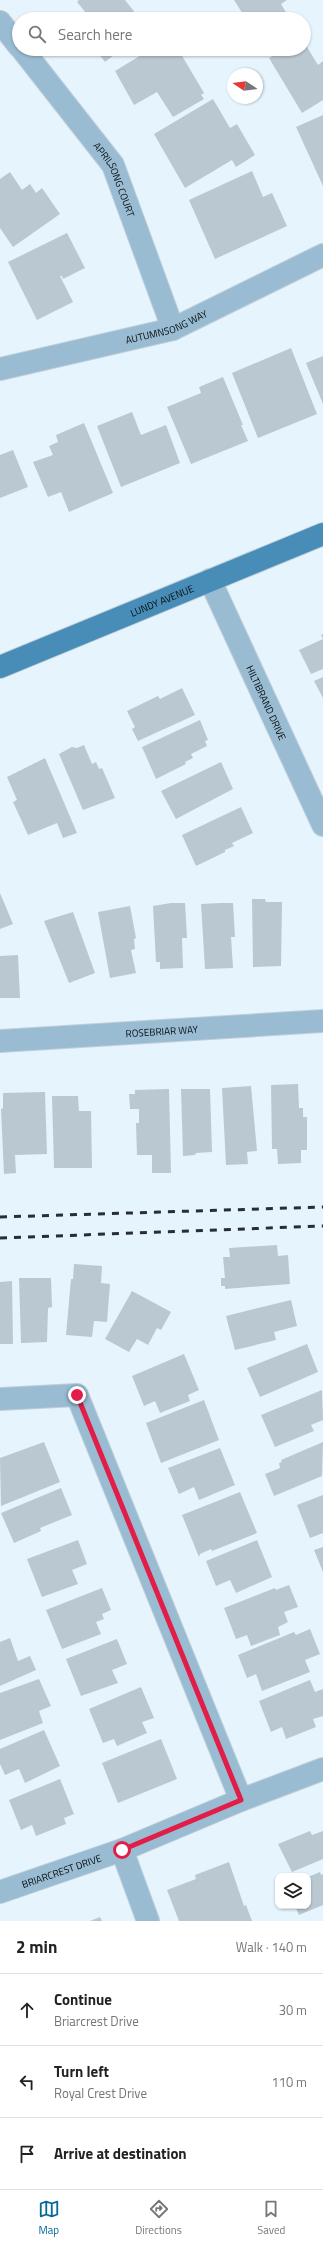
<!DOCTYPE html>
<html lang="en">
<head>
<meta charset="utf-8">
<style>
	body { margin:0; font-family:"Titillium Web",sans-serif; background:#f2f2f2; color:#222 }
	.controls { position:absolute; right:12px; bottom:12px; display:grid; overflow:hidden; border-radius:8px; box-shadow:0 1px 3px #0004 }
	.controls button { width:36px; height:36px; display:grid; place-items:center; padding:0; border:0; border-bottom:1px solid #e0e0e0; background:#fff; color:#222; font:20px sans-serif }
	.compass { position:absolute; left:227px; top:68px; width:36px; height:36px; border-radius:50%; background:#fff; box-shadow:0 1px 3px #0004; rotate:283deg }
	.stop { position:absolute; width:12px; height:12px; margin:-9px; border:3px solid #e11d48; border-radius:50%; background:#fff }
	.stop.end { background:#e11d48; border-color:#fff; box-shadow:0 1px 4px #0008 }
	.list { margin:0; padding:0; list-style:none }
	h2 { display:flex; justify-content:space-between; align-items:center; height:52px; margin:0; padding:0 16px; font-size:17px }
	h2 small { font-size:13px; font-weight:400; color:#767676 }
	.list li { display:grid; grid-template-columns:26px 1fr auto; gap:12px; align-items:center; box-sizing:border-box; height:72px; padding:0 16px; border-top:1px solid #e0e0e0 }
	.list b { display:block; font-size:15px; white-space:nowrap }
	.list p { margin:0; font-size:13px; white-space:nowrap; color:#767676 }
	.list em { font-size:13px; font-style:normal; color:#767676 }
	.icon { flex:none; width:22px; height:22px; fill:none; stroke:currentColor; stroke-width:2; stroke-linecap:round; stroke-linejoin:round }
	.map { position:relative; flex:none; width:323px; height:1921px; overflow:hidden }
	.search { position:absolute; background:#fff; box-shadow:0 1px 3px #0004; left:12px; right:12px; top:12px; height:44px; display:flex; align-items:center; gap:10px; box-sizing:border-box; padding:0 14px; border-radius:22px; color:#767676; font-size:15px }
	.sheet { height:268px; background:#fff }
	nav { display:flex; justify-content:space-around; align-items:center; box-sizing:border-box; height:56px; border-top:1px solid #e0e0e0; background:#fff; font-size:11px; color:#767676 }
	nav a { display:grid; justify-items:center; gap:2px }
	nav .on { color:#066a98 }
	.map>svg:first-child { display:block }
	.building { fill:#bac8d2 }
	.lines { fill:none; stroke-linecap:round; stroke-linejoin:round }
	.minor-casing { stroke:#c2cfd8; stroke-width:24 }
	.major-casing { stroke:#c2cfd8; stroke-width:24 }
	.minor { stroke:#99bcd3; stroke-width:22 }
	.major { stroke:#478db7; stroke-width:22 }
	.rail { stroke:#282e32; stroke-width:3; stroke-dasharray:7 7; stroke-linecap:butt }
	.route { stroke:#e11d48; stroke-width:5 }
	.labels { text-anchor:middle; stroke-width:4; stroke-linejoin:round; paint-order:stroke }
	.street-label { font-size:10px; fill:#080d10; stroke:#fff }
</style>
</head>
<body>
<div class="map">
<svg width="323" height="1921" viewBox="0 0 323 1921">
	<rect width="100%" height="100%" fill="#e6f4fe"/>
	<path class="building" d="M 79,0 L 125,0 L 140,19 L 91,19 L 77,2 Z
		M 234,0 L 287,0 L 281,4 L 290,19 L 246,19 Z
		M 304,42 L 318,65 L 323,61 L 323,100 L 302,113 L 269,58 L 284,49 L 304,49 Z
		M 95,49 L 122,49 L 105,62 Z
		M 151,49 L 178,49 L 204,93 L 201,95 L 204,99 L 173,117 L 157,92 L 134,105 L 115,71 Z
		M 213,99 L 230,128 L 237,124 L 255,155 L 236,167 L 232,160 L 185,188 L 154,134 Z
		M 323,115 L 323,186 L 296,127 Z
		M 252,171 L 263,197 L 272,193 L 287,226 L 215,259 L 189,200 Z
		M 10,172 L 22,190 L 30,184 L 36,193 L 42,188 L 60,214 L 13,247 L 0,228 L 0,179 Z
		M 67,233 L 85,268 L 63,279 L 62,276 L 60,276 L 73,302 L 37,320 L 8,262 Z
		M 291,348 L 317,414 L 258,438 L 232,373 Z
		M 323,356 L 323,404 L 306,363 Z
		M 223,377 L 243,425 L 241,425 L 248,441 L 191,464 L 167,407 L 201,393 L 199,387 Z
		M 132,412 L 141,435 L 166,425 L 180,463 L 121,487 L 97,426 Z
		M 84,423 L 113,493 L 69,512 L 61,492 L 48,497 L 33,462 L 53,455 L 49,446 L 58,442 L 56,435 Z
		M 13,450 L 28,487 L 0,498 L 0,455 Z
		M 323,634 L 323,669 L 311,674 L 299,650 L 323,639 L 321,635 Z
		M 323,677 L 323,698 L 314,681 Z
		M 182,688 L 195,715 L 138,741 L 132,729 L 135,727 L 127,711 L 158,696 L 160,699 Z
		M 200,720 L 208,740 L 205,741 L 207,746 L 191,754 L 193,758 L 185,762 L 186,764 L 156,779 L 142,747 Z
		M 84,745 L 92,764 L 96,762 L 99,769 L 102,768 L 115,798 L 83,810 L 59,754 L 72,747 L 77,748 Z
		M 45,758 L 77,833 L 63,838 L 57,823 L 28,835 L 13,802 L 17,800 L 7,777 Z
		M 221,762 L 233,789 L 176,819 L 161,791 Z
		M 241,807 L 253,833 L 232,843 L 234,846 L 225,850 L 225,852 L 196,866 L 182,835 Z
		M 0,893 L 13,924 L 0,929 Z
		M 252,899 L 265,899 L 266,902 L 282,902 L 281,966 L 253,967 Z
		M 171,903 L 185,903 L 187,938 L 182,938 L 183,968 L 160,969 L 160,962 L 156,962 L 153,906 Z
		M 221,903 L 233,903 L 235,937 L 231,937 L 233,968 L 205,969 L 201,904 Z
		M 130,906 L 136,938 L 134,939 L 135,949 L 131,950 L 136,973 L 110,978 L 98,912 Z
		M 73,912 L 95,973 L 69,983 L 44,921 Z
		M 18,955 L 20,998 L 0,998 L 0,956 Z
		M 298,1084 L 299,1108 L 303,1108 L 303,1117 L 307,1117 L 307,1150 L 301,1150 L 301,1163 L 278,1164 L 277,1149 L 272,1149 L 271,1085 Z
		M 251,1086 L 257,1151 L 247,1152 L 248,1164 L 226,1165 L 222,1088 Z
		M 169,1089 L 171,1173 L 152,1173 L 152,1155 L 137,1155 L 136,1123 L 139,1123 L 139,1109 L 130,1109 L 129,1094 L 135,1094 L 135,1090 Z
		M 181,1089 L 210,1089 L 212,1152 L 196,1153 L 195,1155 L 183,1156 Z
		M 45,1092 L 47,1154 L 15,1155 L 16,1173 L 4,1174 L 1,1109 L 3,1108 L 3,1093 Z
		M 52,1096 L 78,1096 L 79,1111 L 91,1111 L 92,1168 L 54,1168 Z
		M 277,1245 L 278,1256 L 288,1255 L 290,1284 L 225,1289 L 225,1286 L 221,1286 L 221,1278 L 225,1278 L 223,1257 L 230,1257 L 229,1248 Z
		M 74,1264 L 102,1266 L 101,1283 L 110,1284 L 107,1322 L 94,1321 L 92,1337 L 66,1335 L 71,1279 L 73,1279 Z
		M 19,1278 L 51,1278 L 52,1307 L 48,1308 L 47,1342 L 21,1343 Z
		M 12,1281 L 13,1344 L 0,1344 L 0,1282 Z
		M 132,1291 L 171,1312 L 161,1330 L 157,1328 L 148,1345 L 137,1339 L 129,1352 L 105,1339 Z
		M 291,1300 L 297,1326 L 274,1332 L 276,1340 L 235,1350 L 226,1316 Z
		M 307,1344 L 318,1372 L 260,1397 L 247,1368 Z
		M 184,1354 L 199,1390 L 188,1395 L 190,1401 L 160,1413 L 155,1401 L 144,1406 L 132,1376 Z
		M 322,1390 L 323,1420 L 311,1425 L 314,1431 L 275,1447 L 261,1415 Z
		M 204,1400 L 219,1440 L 161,1463 L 146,1423 Z
		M 44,1442 L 60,1482 L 1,1506 L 0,1458 Z
		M 323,1442 L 322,1476 L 274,1496 L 265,1474 L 280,1468 L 279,1463 L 282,1462 L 281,1460 Z
		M 220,1448 L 235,1485 L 199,1500 L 194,1487 L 179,1494 L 168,1468 Z
		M 61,1488 L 72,1515 L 40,1528 L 41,1531 L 14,1543 L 1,1513 Z
		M 240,1492 L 257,1533 L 212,1551 L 211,1549 L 200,1554 L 199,1557 L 182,1515 Z
		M 323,1495 L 323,1533 L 310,1538 L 297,1505 Z
		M 78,1540 L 87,1564 L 72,1570 L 78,1584 L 42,1597 L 27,1559 Z
		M 257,1540 L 272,1577 L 236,1593 L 230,1580 L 216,1586 L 206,1561 Z
		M 323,1547 L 323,1572 L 314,1550 Z
		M 289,1585 L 298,1607 L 284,1612 L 288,1622 L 278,1627 L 280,1635 L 251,1646 L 247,1635 L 236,1639 L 224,1608 L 275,1588 L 276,1590 Z
		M 102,1588 L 111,1610 L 102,1614 L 104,1619 L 96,1622 L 101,1634 L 62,1649 L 46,1610 Z
		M 310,1629 L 320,1654 L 305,1660 L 310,1672 L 262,1691 L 256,1674 L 247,1678 L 238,1655 L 294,1632 L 296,1635 Z
		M 10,1638 L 18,1661 L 30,1656 L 36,1670 L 0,1686 L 0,1642 Z
		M 117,1639 L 127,1664 L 112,1670 L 118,1683 L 81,1696 L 66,1659 Z
		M 39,1679 L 51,1706 L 39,1711 L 43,1723 L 0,1740 L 0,1693 Z
		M 310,1680 L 315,1692 L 323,1689 L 323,1716 L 313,1719 L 316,1727 L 286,1739 L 282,1727 L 271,1732 L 259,1701 Z
		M 141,1687 L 154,1718 L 142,1722 L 147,1733 L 117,1746 L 114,1739 L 103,1743 L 89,1709 Z
		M 44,1730 L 60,1766 L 25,1783 L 19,1769 L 5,1775 L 0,1764 L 0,1749 Z
		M 161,1739 L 177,1779 L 118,1803 L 102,1763 Z
		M 60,1779 L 74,1814 L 64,1818 L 66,1824 L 36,1836 L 32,1825 L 21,1830 L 9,1800 Z
		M 310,1831 L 312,1835 L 323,1831 L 323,1859 L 292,1872 L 278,1844 Z
		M 229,1862 L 244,1906 L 246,1905 L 252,1921 L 179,1921 L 167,1890 L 196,1879 L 195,1875 Z
		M 320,1872 L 321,1875 L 323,1874 L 323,1905 L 299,1915 L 295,1906 L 308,1906 L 308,1877 Z
		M 100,1917 L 102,1921 L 90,1921 Z"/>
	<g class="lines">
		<g class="minor-casing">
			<g id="minor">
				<path d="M 0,22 L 19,46"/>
				<path id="s1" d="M 22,49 L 113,165 L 173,329"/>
				<path id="s2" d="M 0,369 L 173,329 L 323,255"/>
				<path id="s3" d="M 210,580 L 323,825"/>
				<path id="s4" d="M 0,1041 L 323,1021"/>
				<path d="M 0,1399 L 77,1395 L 241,1800"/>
				<path d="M 122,1850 L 148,1921"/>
				<path id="s5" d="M 0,1892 L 122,1850 L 241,1800 L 323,1769"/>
			</g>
		</g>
		<g class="major-casing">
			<g id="major">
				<path id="s6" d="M 0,667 L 323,534"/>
			</g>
		</g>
		<use href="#minor" class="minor"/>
		<use href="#major" class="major"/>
		<path class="rail" d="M 0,1217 L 323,1207
			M 0,1238 L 323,1226"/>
	</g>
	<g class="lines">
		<path class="route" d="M 77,1395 L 241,1800 L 122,1850"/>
	</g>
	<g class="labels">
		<g class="street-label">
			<text dy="4" stroke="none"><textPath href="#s1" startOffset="161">APRILSONG COURT</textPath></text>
			<text dy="4" stroke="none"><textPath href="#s2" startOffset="172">AUTUMNSONG WAY</textPath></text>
			<text dy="4" stroke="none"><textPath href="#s6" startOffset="175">LUNDY AVENUE</textPath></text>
			<text dy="4" stroke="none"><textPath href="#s3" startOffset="135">HILTIBRAND DRIVE</textPath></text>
			<text dy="4" stroke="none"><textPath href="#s4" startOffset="162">ROSEBRIAR WAY</textPath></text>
			<text dy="4" stroke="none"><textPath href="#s5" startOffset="65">BRIARCREST DRIVE</textPath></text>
		</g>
	</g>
</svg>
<div class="controls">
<button><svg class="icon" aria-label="layers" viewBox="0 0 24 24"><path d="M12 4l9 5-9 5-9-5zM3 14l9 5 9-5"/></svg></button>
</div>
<svg class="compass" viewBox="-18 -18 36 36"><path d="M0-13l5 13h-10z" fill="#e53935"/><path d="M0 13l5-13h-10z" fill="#767676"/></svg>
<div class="stop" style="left:122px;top:1850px"></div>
<div class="stop end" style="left:77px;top:1395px"></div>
<div class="search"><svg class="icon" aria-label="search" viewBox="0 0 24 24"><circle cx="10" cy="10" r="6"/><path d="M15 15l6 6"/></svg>Search here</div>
</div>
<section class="sheet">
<h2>2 min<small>Walk · 140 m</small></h2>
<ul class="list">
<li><svg class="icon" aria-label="ahead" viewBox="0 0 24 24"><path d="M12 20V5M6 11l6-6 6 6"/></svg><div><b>Continue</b><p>Briarcrest Drive</p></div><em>30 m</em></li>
<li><svg class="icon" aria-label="left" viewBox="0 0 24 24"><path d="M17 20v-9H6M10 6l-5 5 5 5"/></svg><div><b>Turn left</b><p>Royal Crest Drive</p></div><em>110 m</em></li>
<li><svg class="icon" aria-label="arrive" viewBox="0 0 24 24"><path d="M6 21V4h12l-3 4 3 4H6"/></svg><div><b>Arrive at destination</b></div></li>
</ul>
</section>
<nav>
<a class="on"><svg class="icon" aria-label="map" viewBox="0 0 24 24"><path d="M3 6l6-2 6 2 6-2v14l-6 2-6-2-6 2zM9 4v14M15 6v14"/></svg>Map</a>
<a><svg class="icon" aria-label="directions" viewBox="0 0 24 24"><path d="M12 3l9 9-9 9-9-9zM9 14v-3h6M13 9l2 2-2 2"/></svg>Directions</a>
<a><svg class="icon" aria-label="saved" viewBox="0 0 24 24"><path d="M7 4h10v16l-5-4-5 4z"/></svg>Saved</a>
</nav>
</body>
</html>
